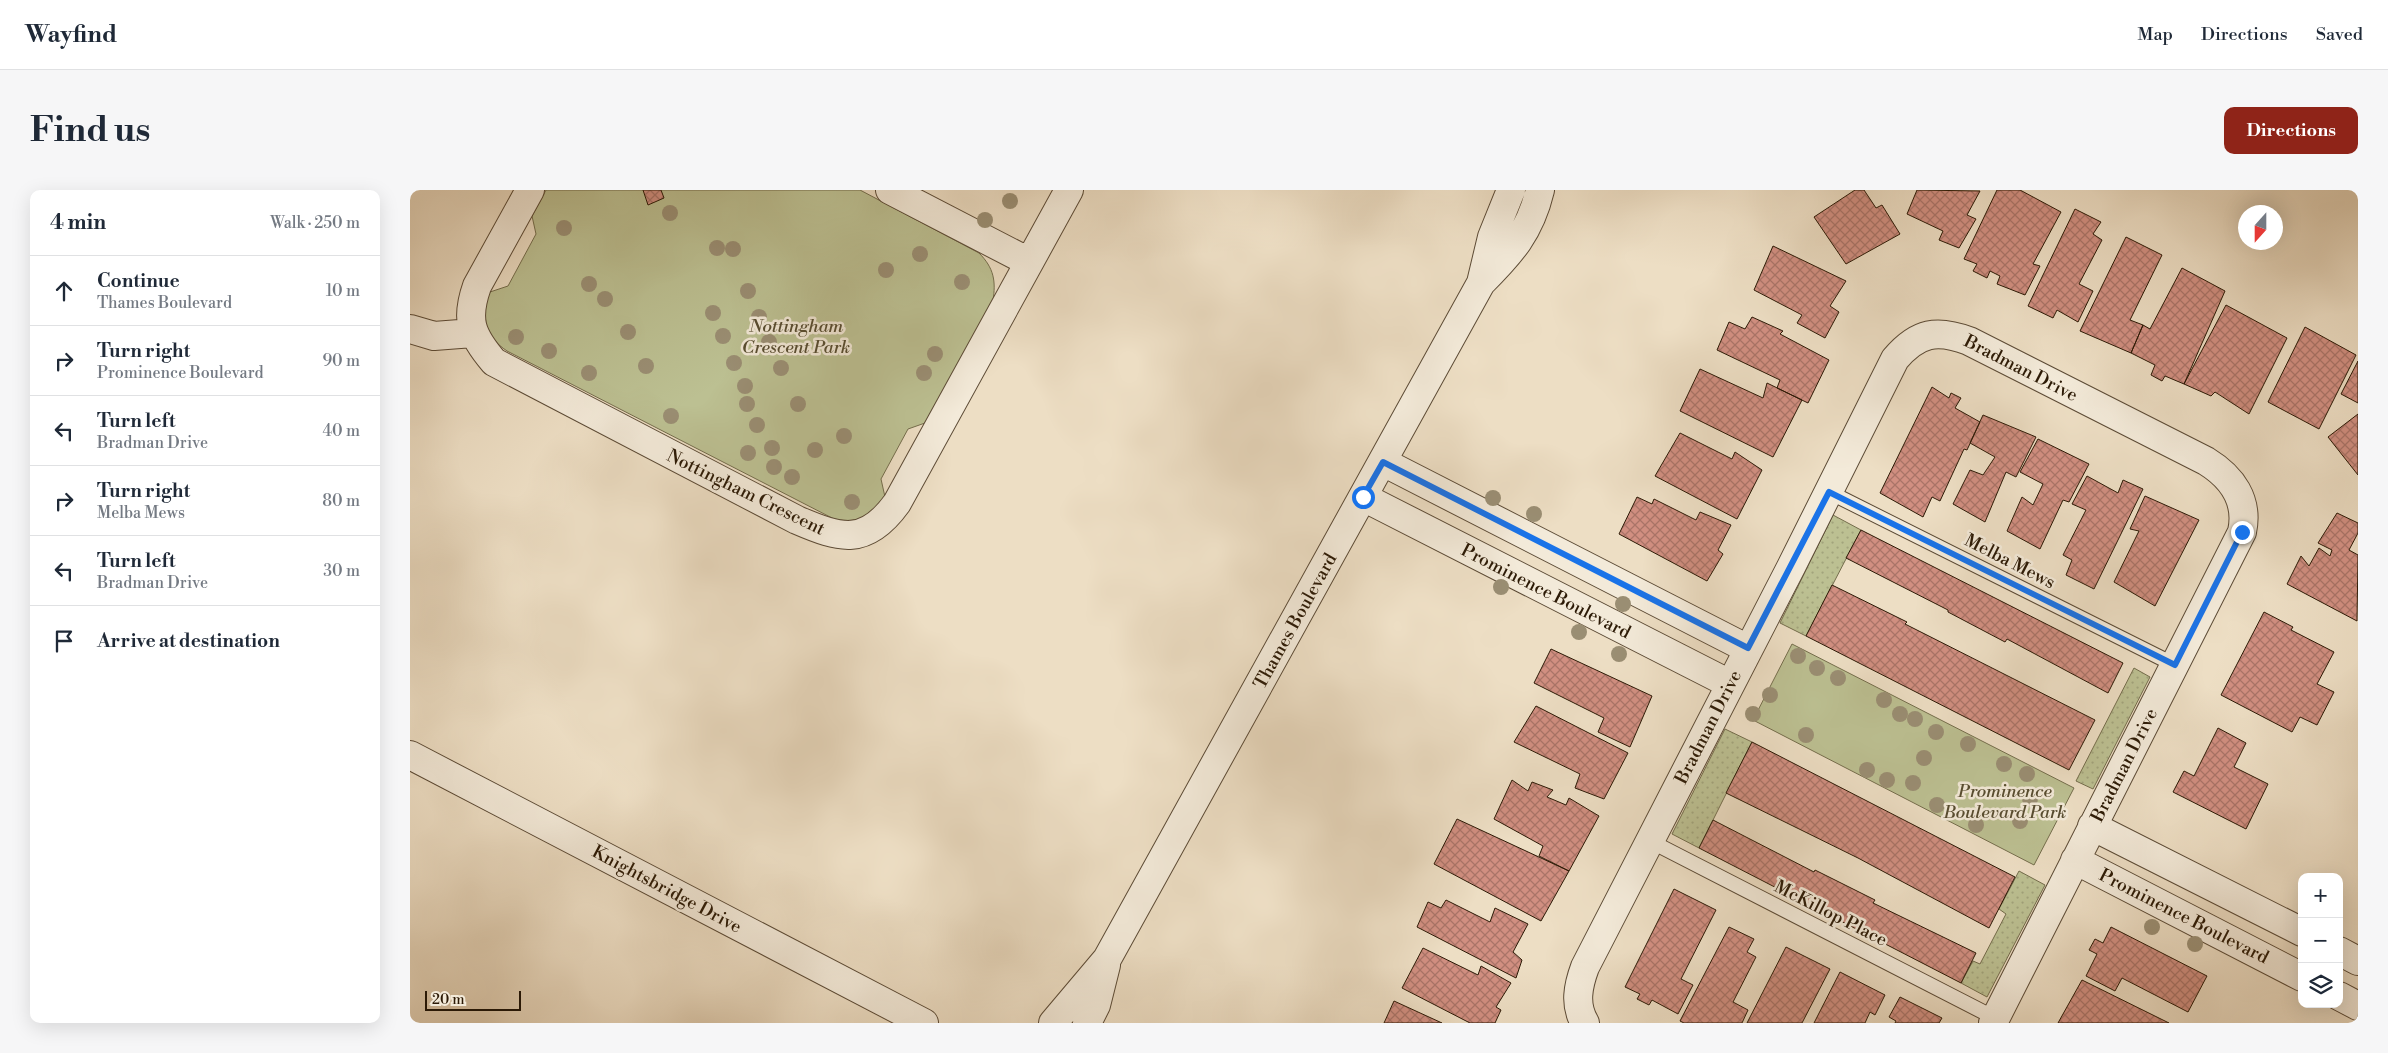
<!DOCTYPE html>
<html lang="en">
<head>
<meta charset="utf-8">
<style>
	body { margin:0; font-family:"Libre Bodoni",serif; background:#f6f6f7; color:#1f2937 }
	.controls { position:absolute; right:15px; bottom:15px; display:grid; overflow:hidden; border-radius:10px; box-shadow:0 5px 20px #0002 }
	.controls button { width:45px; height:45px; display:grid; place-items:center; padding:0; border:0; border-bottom:1px solid #e0e1e3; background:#fff; color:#1f2937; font:25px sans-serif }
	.compass { position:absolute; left:1828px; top:15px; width:45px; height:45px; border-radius:50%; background:#fff; box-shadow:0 5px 20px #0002; rotate:201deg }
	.scale { position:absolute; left:15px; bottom:12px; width:96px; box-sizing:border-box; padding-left:5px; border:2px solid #2c1a06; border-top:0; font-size:14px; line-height:18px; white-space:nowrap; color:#2c1a06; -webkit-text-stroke:4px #f3ead9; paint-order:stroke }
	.stop { position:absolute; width:15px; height:15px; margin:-11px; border:4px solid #1a73e8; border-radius:50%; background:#fff }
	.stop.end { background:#1a73e8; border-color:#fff; box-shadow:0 1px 5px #0008 }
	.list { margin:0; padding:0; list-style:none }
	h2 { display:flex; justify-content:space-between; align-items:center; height:65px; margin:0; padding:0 20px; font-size:21px }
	h2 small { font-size:16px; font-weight:400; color:#747a83 }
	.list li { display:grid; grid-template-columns:32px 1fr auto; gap:15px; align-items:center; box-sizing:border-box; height:70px; padding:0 20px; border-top:1px solid #e0e1e3 }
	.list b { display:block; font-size:19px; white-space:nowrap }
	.list p { margin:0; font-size:16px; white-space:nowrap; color:#747a83 }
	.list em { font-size:16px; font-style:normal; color:#747a83 }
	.icon { flex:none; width:28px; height:28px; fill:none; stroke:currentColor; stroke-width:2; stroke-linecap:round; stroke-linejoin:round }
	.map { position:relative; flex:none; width:1948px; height:833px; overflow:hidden; border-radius:10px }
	header { display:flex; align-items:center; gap:30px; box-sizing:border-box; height:70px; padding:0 25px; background:#fff; border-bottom:1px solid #e0e1e3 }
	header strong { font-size:24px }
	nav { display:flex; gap:28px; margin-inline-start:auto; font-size:18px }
	.intro { display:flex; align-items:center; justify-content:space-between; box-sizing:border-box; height:120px; padding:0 30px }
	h1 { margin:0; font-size:35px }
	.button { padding:12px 22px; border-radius:10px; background:#8f2418; color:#fff; font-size:18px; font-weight:700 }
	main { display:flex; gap:30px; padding:0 30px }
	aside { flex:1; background:#fff; border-radius:10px; box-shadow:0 5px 20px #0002 }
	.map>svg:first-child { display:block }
	.grass { fill:url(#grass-dots); stroke:#746d4c }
	.green { fill:#bcc092; stroke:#746d4c }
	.building { fill:url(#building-cross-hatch); stroke:#2c1a06 }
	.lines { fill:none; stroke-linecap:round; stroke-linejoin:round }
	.service-casing { stroke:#5c4b36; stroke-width:16 }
	.minor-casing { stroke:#5c4b36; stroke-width:30 }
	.service { stroke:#f3ead9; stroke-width:14 }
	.minor { stroke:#f3ead9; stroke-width:28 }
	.tree { fill:#9a8e73 }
	.route { stroke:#1a73e8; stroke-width:6 }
	.labels { text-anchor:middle; stroke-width:5; stroke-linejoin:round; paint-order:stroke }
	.park-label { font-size:18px; font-style:italic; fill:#574c30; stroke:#f3ead9 }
	.street-label { font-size:18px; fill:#2c1a06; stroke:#f3ead9 }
</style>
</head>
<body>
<header>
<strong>Wayfind</strong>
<nav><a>Map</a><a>Directions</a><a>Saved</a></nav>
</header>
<div class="intro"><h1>Find us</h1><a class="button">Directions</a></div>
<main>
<aside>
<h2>4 min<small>Walk · 250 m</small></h2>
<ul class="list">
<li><svg class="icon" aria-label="ahead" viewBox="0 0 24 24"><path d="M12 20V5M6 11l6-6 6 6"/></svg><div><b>Continue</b><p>Thames Boulevard</p></div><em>10 m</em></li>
<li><svg class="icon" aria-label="right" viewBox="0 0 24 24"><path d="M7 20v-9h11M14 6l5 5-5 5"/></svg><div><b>Turn right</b><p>Prominence Boulevard</p></div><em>90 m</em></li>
<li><svg class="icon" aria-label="left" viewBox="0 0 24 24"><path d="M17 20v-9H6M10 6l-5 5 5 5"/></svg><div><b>Turn left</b><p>Bradman Drive</p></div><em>40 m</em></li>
<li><svg class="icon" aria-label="right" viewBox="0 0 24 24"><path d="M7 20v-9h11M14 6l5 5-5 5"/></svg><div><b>Turn right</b><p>Melba Mews</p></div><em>80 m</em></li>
<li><svg class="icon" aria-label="left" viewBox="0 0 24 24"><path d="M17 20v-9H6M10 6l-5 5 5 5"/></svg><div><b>Turn left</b><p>Bradman Drive</p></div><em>30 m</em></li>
<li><svg class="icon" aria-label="arrive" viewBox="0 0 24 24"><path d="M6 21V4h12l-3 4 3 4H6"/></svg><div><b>Arrive at destination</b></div></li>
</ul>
</aside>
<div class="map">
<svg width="1948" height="833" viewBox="0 0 1948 833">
	<defs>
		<pattern id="grass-dots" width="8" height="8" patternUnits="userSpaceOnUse" patternTransform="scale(1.25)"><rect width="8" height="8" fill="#bcc092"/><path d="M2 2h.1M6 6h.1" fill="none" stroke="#a2a47c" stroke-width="1.8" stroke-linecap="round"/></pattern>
		<pattern id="building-cross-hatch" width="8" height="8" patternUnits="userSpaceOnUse" patternTransform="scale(1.25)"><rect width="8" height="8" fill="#d18f81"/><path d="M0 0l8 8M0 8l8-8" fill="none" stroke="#aa7468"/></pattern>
	</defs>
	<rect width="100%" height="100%" fill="#eddec4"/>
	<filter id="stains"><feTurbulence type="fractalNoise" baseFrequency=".004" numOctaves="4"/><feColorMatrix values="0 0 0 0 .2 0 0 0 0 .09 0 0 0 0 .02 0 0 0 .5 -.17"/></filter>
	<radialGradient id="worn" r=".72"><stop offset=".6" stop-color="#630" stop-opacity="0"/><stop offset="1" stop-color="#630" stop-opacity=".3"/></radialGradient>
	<path class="grass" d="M 1423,325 L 1451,340 L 1396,446 L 1370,433 Z
		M 1724,478 L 1740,487 L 1683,599 L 1666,591 Z
		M 1315,539 L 1342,552 L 1289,658 L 1262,644 Z
		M 1609,681 L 1635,695 L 1577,807 L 1551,793 L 1563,771 L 1570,774 L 1596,724 L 1589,719 Z"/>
	<path class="green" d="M 136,0 L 450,0 L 569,63 C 584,78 586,91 583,111 L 515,233 L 498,239 L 471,289 L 475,307 C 459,326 451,334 424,329 L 97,161 C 76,147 68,126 80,102 L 98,96 L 126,44 L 122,26 Z
		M 1382,454 L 1664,598 L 1624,675 L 1343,530 Z"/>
	<path class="building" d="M 233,0 L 251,0 L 254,8 L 238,15 Z
		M 1445,0 L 1454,0 L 1466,18 L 1472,15 L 1490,44 L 1436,74 L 1404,27 Z
		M 1507,0 L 1570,1 L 1557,25 L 1566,29 L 1549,58 L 1529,50 L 1533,41 L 1497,24 Z
		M 1587,0 L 1610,0 L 1651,22 L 1623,74 L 1630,76 L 1615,105 L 1587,94 L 1590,86 L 1580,81 L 1577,88 L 1563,81 L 1567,74 L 1554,69 Z
		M 1665,19 L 1691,32 L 1683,44 L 1692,50 L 1669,94 L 1683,101 L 1668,132 L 1647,120 L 1643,128 L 1618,116 Z
		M 1716,47 L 1752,65 L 1720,130 L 1733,135 L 1721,163 L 1670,141 Z
		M 1363,56 L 1436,91 L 1420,116 L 1429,122 L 1415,148 L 1387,133 L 1392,125 L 1344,100 Z
		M 1772,78 L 1815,101 L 1774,194 L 1755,186 L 1752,191 L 1741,185 L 1745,175 L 1721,163 L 1733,135 L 1740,139 Z
		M 1816,115 L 1877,148 L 1839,224 L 1805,202 L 1801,206 L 1774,194 Z
		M 1342,127 L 1373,141 L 1370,144 L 1419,170 L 1398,213 L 1367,198 L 1370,190 L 1307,160 L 1319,132 L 1335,139 Z
		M 1895,137 L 1946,165 L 1909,239 L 1858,212 Z
		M 1948,171 L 1948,213 L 1931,204 Z
		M 1290,179 L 1353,208 L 1357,193 L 1392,210 L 1363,267 L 1270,221 Z
		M 1522,197 L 1539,208 L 1541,203 L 1551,208 L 1545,218 L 1570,232 L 1557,260 L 1554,259 L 1530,311 L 1522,307 L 1513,327 L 1470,303 Z
		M 1948,224 L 1948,285 L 1918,247 Z
		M 1573,225 L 1626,247 L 1606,287 L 1596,282 L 1575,332 L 1543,314 L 1560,280 L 1573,285 L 1585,267 L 1560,253 Z
		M 1270,243 L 1322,269 L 1325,262 L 1352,280 L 1327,329 L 1245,286 Z
		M 1628,249 L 1679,274 L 1659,312 L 1653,310 L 1630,359 L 1597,341 L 1612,307 L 1623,315 L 1633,294 L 1610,282 Z
		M 1677,286 L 1708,303 L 1713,290 L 1733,299 L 1684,399 L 1656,385 L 1662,370 L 1653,365 L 1676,320 L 1662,314 Z
		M 1735,306 L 1789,330 L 1745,416 L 1704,392 L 1729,341 L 1720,339 Z
		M 1227,307 L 1242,314 L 1244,309 L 1286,330 L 1290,322 L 1321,335 L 1308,360 L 1313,364 L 1297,391 L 1209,344 Z
		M 1927,323 L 1948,333 L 1948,343 L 1939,360 L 1948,365 L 1947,431 L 1877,394 L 1891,366 L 1899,376 L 1909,358 L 1920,366 L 1922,360 L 1908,353 Z
		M 1451,340 L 1713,473 L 1698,503 L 1597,449 L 1595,452 L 1538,422 L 1538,420 L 1436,368 Z
		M 1422,395 L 1497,432 L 1495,434 L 1685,530 L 1659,580 L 1396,446 Z
		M 1854,422 L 1883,437 L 1881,440 L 1924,462 L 1907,494 L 1924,502 L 1907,535 L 1890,527 L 1882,542 L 1811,505 Z
		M 1141,459 L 1242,506 L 1220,557 L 1188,542 L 1194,528 L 1124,493 Z
		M 1126,516 L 1218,563 L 1194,609 L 1165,598 L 1170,584 L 1104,552 Z
		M 1808,538 L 1836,553 L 1824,577 L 1858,594 L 1836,639 L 1763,602 L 1774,581 L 1784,586 Z
		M 1342,552 L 1605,687 L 1579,738 L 1448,668 L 1316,603 Z
		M 1102,590 L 1118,601 L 1122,592 L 1143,600 L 1137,607 L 1156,615 L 1159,608 L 1189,626 L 1159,681 L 1129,666 L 1133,656 L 1084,629 Z
		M 1047,629 L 1159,681 L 1131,731 L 1024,674 Z
		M 1303,630 L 1404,682 L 1405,680 L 1465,710 L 1463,713 L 1566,763 L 1551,793 L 1289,658 Z
		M 1264,699 L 1306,720 L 1271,789 L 1283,795 L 1268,824 L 1242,810 L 1239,815 L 1227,809 L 1230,804 L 1215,797 Z
		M 1036,710 L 1080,732 L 1085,718 L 1118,734 L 1103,762 L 1112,770 L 1106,788 L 1007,737 L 1018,712 L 1031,718 Z
		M 1319,737 L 1344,749 L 1337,762 L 1346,767 L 1323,812 L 1338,820 L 1332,833 L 1274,833 L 1270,831 Z
		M 1701,737 L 1797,786 L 1778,822 L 1712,788 L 1705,801 L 1676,786 L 1687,764 L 1679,760 L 1685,749 L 1693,753 Z
		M 1376,757 L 1420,779 L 1392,833 L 1337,833 Z
		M 1013,758 L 1068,785 L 1071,776 L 1101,793 L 1086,817 L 1091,820 L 1085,833 L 1060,833 L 992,798 Z
		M 1430,782 L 1475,805 L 1465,825 L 1460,822 L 1455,833 L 1404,833 Z
		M 1672,790 L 1759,833 L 1648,833 Z
		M 1490,807 L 1532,828 L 1529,833 L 1485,833 L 1486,831 L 1479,827 Z
		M 984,811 L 1032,833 L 974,833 Z"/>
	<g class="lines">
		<g class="service-casing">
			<path id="service" d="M 1419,302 L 1765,475
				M 1240,651 L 1585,828"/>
		</g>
		<g class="minor-casing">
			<path id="minor" d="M 120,0 L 67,96 C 55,130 61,145 84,172 L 387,330 C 431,349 456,356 487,313 L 659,0
				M 480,0 L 619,72
				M 1071,93 C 1101,63 1120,42 1130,0
				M 0,139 L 24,146 L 63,143
				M 973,272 L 1338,459
				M 953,307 L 1320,494
				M 0,565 L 514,833
				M 1682,636 L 1892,742
				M 1665,670 L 1892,787
				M 1929,761 L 1948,771
				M 1929,806 L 1948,816
				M 643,833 L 697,769 L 1071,93 L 1082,47 L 1101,0
				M 677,833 L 686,815 L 696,775
				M 1175,833 C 1164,815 1168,796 1175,777 L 1381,377 L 1485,169 C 1508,142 1527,139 1559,151 L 1796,271 C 1822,287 1839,310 1832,342 L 1583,833"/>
		</g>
		<use href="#service" class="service"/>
		<use href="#minor" class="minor"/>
	</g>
	<g class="tree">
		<circle cx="600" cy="11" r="8"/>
		<circle cx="260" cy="23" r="8"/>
		<circle cx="575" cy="30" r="8"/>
		<circle cx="154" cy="38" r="8"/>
		<circle cx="307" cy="58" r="8"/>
		<circle cx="323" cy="59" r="8"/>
		<circle cx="510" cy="64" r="8"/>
		<circle cx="476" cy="80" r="8"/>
		<circle cx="552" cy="92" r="8"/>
		<circle cx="179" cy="94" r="8"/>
		<circle cx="338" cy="101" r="8"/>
		<circle cx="195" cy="109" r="8"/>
		<circle cx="303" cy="123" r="8"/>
		<circle cx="349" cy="127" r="8"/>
		<circle cx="218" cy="142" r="8"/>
		<circle cx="313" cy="146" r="8"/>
		<circle cx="106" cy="147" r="8"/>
		<circle cx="359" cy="152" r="8"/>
		<circle cx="139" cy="161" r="8"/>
		<circle cx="525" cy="164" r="8"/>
		<circle cx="324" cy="173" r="8"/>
		<circle cx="236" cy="176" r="8"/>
		<circle cx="371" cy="178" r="8"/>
		<circle cx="179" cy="183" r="8"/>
		<circle cx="514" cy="183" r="8"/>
		<circle cx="335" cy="196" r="8"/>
		<circle cx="337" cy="214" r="8"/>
		<circle cx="388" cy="214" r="8"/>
		<circle cx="261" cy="226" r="8"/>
		<circle cx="347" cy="235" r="8"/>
		<circle cx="434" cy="246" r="8"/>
		<circle cx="362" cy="258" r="8"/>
		<circle cx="405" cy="260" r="8"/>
		<circle cx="338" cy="263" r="8"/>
		<circle cx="364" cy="277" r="8"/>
		<circle cx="382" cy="287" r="8"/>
		<circle cx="1083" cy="308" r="8"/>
		<circle cx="442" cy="312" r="8"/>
		<circle cx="1124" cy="324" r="8"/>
		<circle cx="1091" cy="397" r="8"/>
		<circle cx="1213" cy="414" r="8"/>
		<circle cx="1169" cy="442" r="8"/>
		<circle cx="1209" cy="464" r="8"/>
		<circle cx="1388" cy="466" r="8"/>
		<circle cx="1407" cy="478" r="8"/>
		<circle cx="1428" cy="488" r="8"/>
		<circle cx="1360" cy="505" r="8"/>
		<circle cx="1474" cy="510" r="8"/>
		<circle cx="1343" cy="524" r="8"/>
		<circle cx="1490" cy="524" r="8"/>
		<circle cx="1505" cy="529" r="8"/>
		<circle cx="1526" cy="542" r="8"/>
		<circle cx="1396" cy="545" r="8"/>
		<circle cx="1558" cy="554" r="8"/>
		<circle cx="1514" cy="568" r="8"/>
		<circle cx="1594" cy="574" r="8"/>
		<circle cx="1457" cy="580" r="8"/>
		<circle cx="1617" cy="584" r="8"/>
		<circle cx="1477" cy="590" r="8"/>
		<circle cx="1503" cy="593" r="8"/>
		<circle cx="1620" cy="609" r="8"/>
		<circle cx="1527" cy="615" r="8"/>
		<circle cx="1610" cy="631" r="8"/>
		<circle cx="1566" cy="635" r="8"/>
		<circle cx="1742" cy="737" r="8"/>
		<circle cx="1785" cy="754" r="8"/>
	</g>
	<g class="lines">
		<path class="route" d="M 953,307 L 973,272 L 1338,458 L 1419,302 L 1765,475 L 1832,342"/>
	</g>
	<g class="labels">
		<g class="park-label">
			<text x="386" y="142">Nottingham<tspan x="386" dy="21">Crescent Park</tspan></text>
			<text x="1595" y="607">Prominence<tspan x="1595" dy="21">Boulevard Park</tspan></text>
		</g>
		<g class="street-label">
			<text transform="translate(1611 178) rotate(27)" y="6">Bradman Drive</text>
			<text transform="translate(336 302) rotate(26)" y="6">Nottingham Crescent</text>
			<text transform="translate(1600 371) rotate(27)" y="6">Melba Mews</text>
			<text transform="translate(1136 401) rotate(27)" y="6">Prominence Boulevard</text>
			<text transform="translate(885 431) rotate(-61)" y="6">Thames Boulevard</text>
			<text transform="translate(1298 537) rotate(-63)" y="6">Bradman Drive</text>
			<text transform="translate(1714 575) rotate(-63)" y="6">Bradman Drive</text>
			<text transform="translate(257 699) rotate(28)" y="6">Knightsbridge Drive</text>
			<text transform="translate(1421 723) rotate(27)" y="6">McKillop Place</text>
			<text transform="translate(1774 726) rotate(27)" y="6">Prominence Boulevard</text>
		</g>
	</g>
	<rect width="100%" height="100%" filter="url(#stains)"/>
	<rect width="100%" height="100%" fill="url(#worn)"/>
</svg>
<div class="controls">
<button>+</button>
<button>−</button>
<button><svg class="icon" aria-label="layers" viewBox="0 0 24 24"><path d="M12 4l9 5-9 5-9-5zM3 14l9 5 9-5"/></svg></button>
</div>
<svg class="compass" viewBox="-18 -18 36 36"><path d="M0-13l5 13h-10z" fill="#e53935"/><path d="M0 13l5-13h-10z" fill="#747a83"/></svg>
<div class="scale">20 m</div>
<div class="stop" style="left:953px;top:307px"></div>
<div class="stop end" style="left:1832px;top:342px"></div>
</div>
</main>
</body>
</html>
